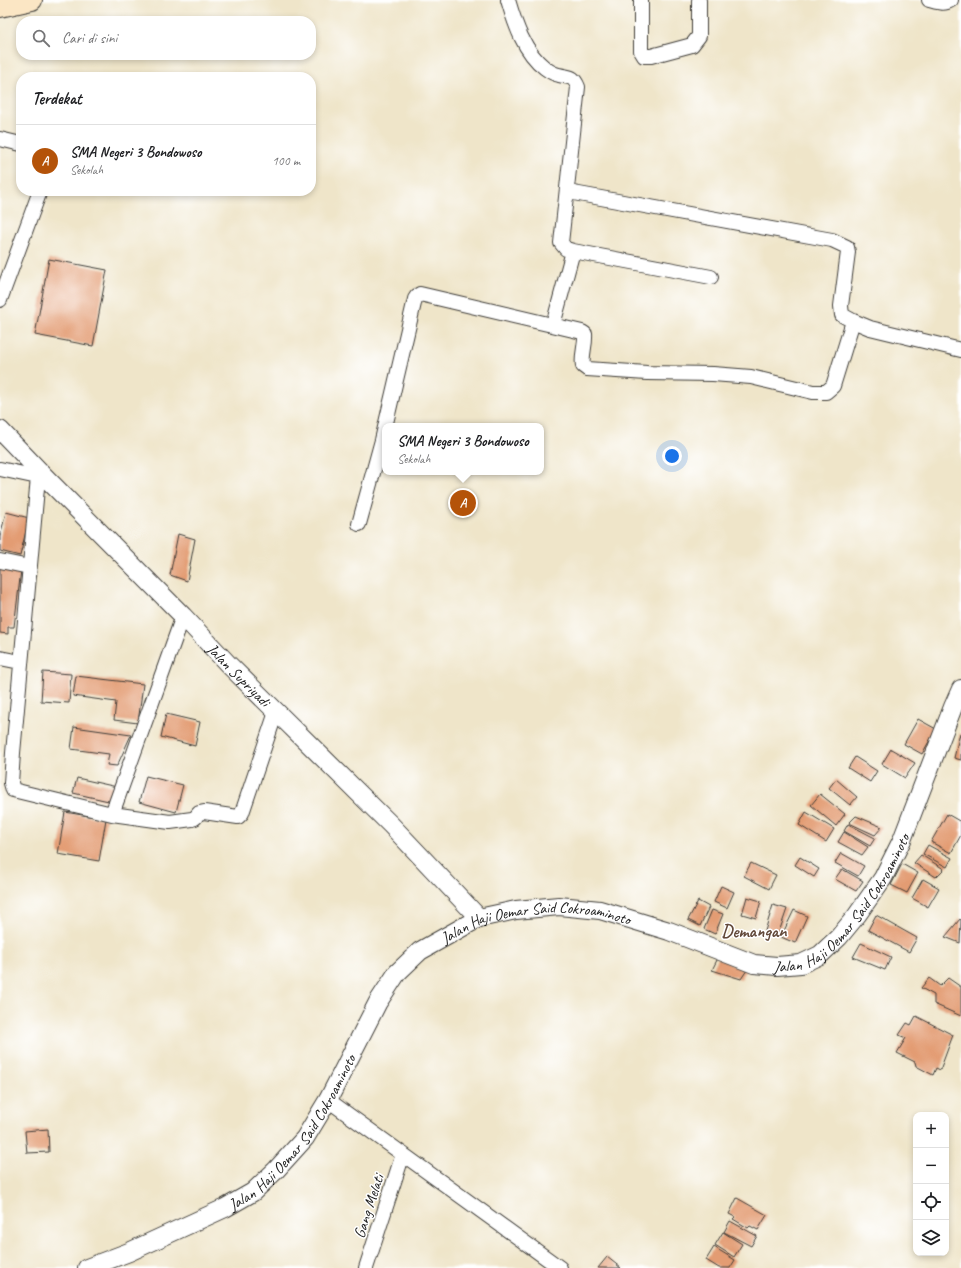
<!DOCTYPE html>
<html lang="id">
<head>
<meta charset="utf-8">
<style>
	body { margin:0; font-family:Caveat,sans-serif; background:#f2f2f2; color:#202124 }
	.controls { position:absolute; right:12px; bottom:12px; display:grid; overflow:hidden; border-radius:8px; box-shadow:0 2px 6px #0003 }
	.controls button { width:36px; height:36px; display:grid; place-items:center; padding:0; border:0; border-bottom:1px solid #e0e0e0; background:#fff; color:#202124; font:20px sans-serif }
	.you { position:absolute; left:672px; top:456px; width:14px; height:14px; margin:-10px; border:3px solid #fff; border-radius:50%; background:#1a73e8; box-shadow:0 0 0 6px #1a73e833 }
	.badge { display:grid; place-items:center; width:26px; height:26px; border-radius:50%; background:#b45309; color:#fff; font-size:13px; font-weight:700 }
	.pin { position:absolute; translate:-50% -50%; border:2px solid #fff; box-shadow:0 1px 4px #0006 }
	.popup { position:absolute; left:382px; top:423px; width:162px; height:52px; box-sizing:border-box; display:grid; place-content:center; border-radius:8px; background:#fff; filter:drop-shadow(0 1px 3px #0005); font-size:13px; white-space:nowrap; color:#757577 }
	.popup b { font-size:15px; color:#202124 }
	.popup::after { content:''; position:absolute; left:50%; top:100%; margin-left:-8px; border:8px solid transparent; border-top-color:#fff }
	.list { margin:0; padding:0; list-style:none }
	h2 { display:flex; justify-content:space-between; align-items:center; height:52px; margin:0; padding:0 16px; font-size:17px }
	h2 small { font-size:13px; font-weight:400; color:#757577 }
	.list li { display:grid; grid-template-columns:26px 1fr auto; gap:12px; align-items:center; box-sizing:border-box; height:72px; padding:0 16px; border-top:1px solid #e0e0e0 }
	.list b { display:block; font-size:15px; white-space:nowrap }
	.list p { margin:0; font-size:13px; white-space:nowrap; color:#757577 }
	.list em { font-size:13px; font-style:normal; color:#757577 }
	.icon { flex:none; width:22px; height:22px; fill:none; stroke:currentColor; stroke-width:2; stroke-linecap:round; stroke-linejoin:round }
	.map { position:relative; flex:none; width:961px; height:1268px; overflow:hidden }
	.search { position:absolute; background:#fff; box-shadow:0 2px 6px #0003; left:16px; top:16px; width:300px; height:44px; display:flex; align-items:center; gap:10px; box-sizing:border-box; padding:0 14px; border-radius:16px; color:#757577; font-size:15px }
	.panel { position:absolute; background:#fff; box-shadow:0 2px 6px #0003; left:16px; top:72px; width:300px; height:124px; border-radius:16px }
	.map>svg:first-child { display:block }
	.building { fill:#e39c73 }
	.lines { fill:none; stroke-linecap:round; stroke-linejoin:round }
	.minor-casing { stroke:#3c3a36; stroke-width:16 }
	.tertiary-casing { stroke:#3c3a36; stroke-width:20 }
	.secondary-casing { stroke:#3c3a36; stroke-width:22 }
	.minor { stroke:#fff; stroke-width:14 }
	.tertiary { stroke:#fff; stroke-width:18 }
	.secondary { stroke:#fbe6c4; stroke-width:20 }
	.labels { text-anchor:middle; stroke-width:3; stroke-linejoin:round; paint-order:stroke }
	.street-label { font-size:16px; fill:#1c1c1c; stroke:#fff }
	.quarter-label { font-size:18px; font-weight:bold; fill:#62493a; stroke:#fff }
</style>
</head>
<body>
<div class="map">
<svg width="961" height="1268" viewBox="0 0 961 1268">
	<rect width="100%" height="100%" fill="#fff"/>
	<filter id="ink" filterUnits="userSpaceOnUse"><feTurbulence type="fractalNoise" baseFrequency=".025" numOctaves="2"/><feDisplacementMap in="SourceGraphic" scale="8" xChannelSelector="R" yChannelSelector="G"/><feConvolveMatrix kernelMatrix="1 2 1 2 8 2 1 2 1" color-interpolation-filters="sRGB"/></filter>
	<filter id="wash" filterUnits="userSpaceOnUse"><feTurbulence type="fractalNoise" baseFrequency=".012" numOctaves="4" result="noise"/><feDisplacementMap in="SourceGraphic" scale="16" xChannelSelector="R" yChannelSelector="G"/><feGaussianBlur stdDeviation="0.9" result="paint"/><feColorMatrix in="noise" values="0 0 0 0 0 0 0 0 0 0 0 0 0 0 0 0 0 1.4 0 .05"/><feComposite in="paint" operator="in"/></filter>
	<g filter="url(#wash)">
		<rect width="100%" height="100%" fill="#efe5c9"/>
		<g id="blocks">
			<path class="building" d="M 49,259 L 107,270 L 93,346 L 35,335 Z
				M 6,512 L 29,518 L 20,556 L 0,551 L 0,537 Z
				M 178,534 L 195,539 L 187,581 L 170,575 Z
				M 0,567 L 21,570 L 14,627 L 8,627 L 8,634 L 0,633 Z
				M 43,672 L 71,674 L 69,703 L 41,701 Z
				M 76,676 L 143,684 L 138,723 L 114,720 L 116,702 L 73,696 Z
				M 166,714 L 200,722 L 195,746 L 161,737 Z
				M 918,719 L 936,729 L 922,754 L 904,744 Z
				M 74,727 L 131,735 L 117,766 L 107,765 L 109,754 L 71,749 Z
				M 960,733 L 961,733 L 961,760 L 954,758 Z
				M 891,749 L 915,763 L 905,778 L 882,764 Z
				M 855,757 L 877,771 L 870,782 L 848,768 Z
				M 146,776 L 183,785 L 176,812 L 139,802 Z
				M 77,778 L 117,787 L 113,802 L 73,793 Z
				M 836,779 L 857,797 L 850,805 L 829,788 Z
				M 820,794 L 845,814 L 836,826 L 811,805 Z
				M 65,812 L 106,819 L 99,861 L 58,854 Z
				M 806,812 L 834,829 L 826,842 L 799,825 Z
				M 947,814 L 961,822 L 961,835 L 951,853 L 931,842 Z
				M 856,816 L 882,827 L 875,835 L 849,823 Z
				M 848,824 L 875,838 L 870,846 L 844,831 Z
				M 844,832 L 868,847 L 862,855 L 838,842 Z
				M 928,845 L 952,858 L 947,867 L 923,854 Z
				M 841,853 L 864,866 L 858,876 L 835,863 Z
				M 921,855 L 944,869 L 936,877 L 914,863 Z
				M 800,857 L 819,869 L 814,877 L 795,865 Z
				M 751,863 L 776,875 L 769,889 L 744,876 Z
				M 902,864 L 918,873 L 907,893 L 891,885 Z
				M 842,869 L 863,881 L 856,891 L 835,879 Z
				M 923,879 L 939,888 L 928,907 L 912,898 Z
				M 721,886 L 734,892 L 727,908 L 714,902 Z
				M 747,897 L 761,901 L 756,918 L 742,914 Z
				M 698,901 L 709,907 L 700,926 L 688,920 Z
				M 773,905 L 787,909 L 778,935 L 765,931 Z
				M 712,910 L 723,914 L 715,934 L 704,929 Z
				M 794,910 L 807,916 L 795,943 L 781,937 Z
				M 876,915 L 917,938 L 909,952 L 868,930 Z
				M 960,919 L 961,920 L 960,943 L 945,937 Z
				M 861,943 L 891,957 L 885,970 L 853,957 Z
				M 718,958 L 747,970 L 741,979 L 712,970 Z
				M 929,978 L 940,986 L 948,978 L 961,987 L 961,1016 L 934,1004 L 934,995 L 921,988 Z
				M 916,1016 L 953,1035 L 940,1070 L 936,1068 L 933,1075 L 916,1066 L 915,1062 L 897,1053 L 906,1038 L 899,1035 L 907,1023 L 911,1025 Z
				M 48,1129 L 49,1152 L 27,1153 L 25,1131 Z
				M 737,1198 L 767,1215 L 758,1230 L 750,1226 L 748,1228 L 733,1219 L 735,1217 L 729,1214 Z
				M 730,1221 L 757,1236 L 751,1246 L 724,1232 Z
				M 723,1232 L 742,1244 L 734,1257 L 715,1245 Z
				M 714,1247 L 735,1260 L 730,1268 L 719,1268 L 706,1260 Z
				M 607,1257 L 621,1268 L 598,1268 Z"/>
		</g>
	</g>
	<g filter="url(#ink)">
		<use href="#blocks" fill-opacity="0" stroke="#3c3a36" stroke-width="1"/>
		<g class="lines">
			<g class="minor-casing">
				<path id="minor" d="M 508,0 C 515,24 524,52 545,68 C 549,71 554,74 559,75 C 570,78 573,75 578,87 L 561,243 L 566,249 L 573,251 L 711,277
					M 641,0 L 641,51 L 644,56 L 651,56 L 692,45 L 699,36 L 699,0
					M 929,0 C 937,2 944,5 951,0
					M 0,139 L 21,144
					M 568,192 L 832,240 L 847,247 L 848,252 L 841,306 L 842,315 L 853,321 L 870,328 L 961,350
					M 0,300 L 40,191
					M 553,325 L 573,251
					M 0,469 L 47,479
					M 38,477 L 13,753 L 11,783 L 13,790 L 112,814 L 170,822 L 192,819 L 195,818 L 199,813 L 204,812 L 238,817 L 242,813 L 276,712
					M 359,524 L 382,440 L 415,299 L 417,296 L 420,294 L 582,332 L 585,334 C 586,345 581,355 583,366 L 587,369 L 647,373 L 713,374 L 751,377 L 813,392 L 826,392 L 833,386 L 853,321
					M 0,561 L 29,567
					M 0,658 L 20,662
					M 112,814 L 183,616
					M 328,1100 L 560,1268
					M 366,1268 L 403,1154"/>
			</g>
			<g class="tertiary-casing">
				<g id="tertiary">
					<path id="s1" d="M 0,430 L 47,479 L 183,616 L 228,664 L 391,825 L 479,918"/>
					<path id="s2" d="M 87,1268 L 129,1252 L 225,1208 L 253,1192 L 276,1170 L 305,1138 L 328,1100 L 378,1002 L 397,973 L 420,951 L 479,918 L 516,910 L 559,906 L 600,910 L 669,931 L 754,964 L 777,966 L 801,964 L 820,955 L 839,937 L 857,915 L 883,878 L 902,840 L 953,707 L 961,689"/>
				</g>
			</g>
			<g class="secondary-casing">
				<path id="secondary" d="M 0,7 L 32,0"/>
			</g>
			<use href="#minor" class="minor"/>
			<use href="#tertiary" class="tertiary"/>
			<use href="#secondary" class="secondary"/>
		</g>
	</g>
	<g class="labels">
		<g class="street-label">
			<text dy="6" stroke="none"><textPath href="#s1" startOffset="342">Jalan Supriyadi</textPath></text>
			<text dy="6" stroke="none"><textPath href="#s2" startOffset="950">Jalan Haji Oemar Said Cokroaminoto</textPath></text>
			<text dy="6" stroke="none"><textPath href="#s2" startOffset="602">Jalan Haji Oemar Said Cokroaminoto</textPath></text>
			<text dy="6" stroke="none"><textPath href="#s2" startOffset="254">Jalan Haji Oemar Said Cokroaminoto</textPath></text>
			<text transform="translate(368 1206) rotate(-72)" y="6">Gang Melati</text>
		</g>
		<g class="quarter-label">
			<text x="754" y="937">Demangan</text>
		</g>
	</g>
</svg>
<div class="controls">
<button>+</button>
<button>−</button>
<button><svg class="icon" aria-label="locate" viewBox="0 0 24 24"><circle cx="12" cy="12" r="6"/><path d="M12 2v4M12 18v4M2 12h4M18 12h4"/></svg></button>
<button><svg class="icon" aria-label="layers" viewBox="0 0 24 24"><path d="M12 4l9 5-9 5-9-5zM3 14l9 5 9-5"/></svg></button>
</div>
<div class="you"></div>
<div class="pin badge" style="left:463px;top:503px">A</div>
<div class="popup"><b>SMA Negeri 3 Bondowoso</b>Sekolah</div>
<div class="search"><svg class="icon" aria-label="search" viewBox="0 0 24 24"><circle cx="10" cy="10" r="6"/><path d="M15 15l6 6"/></svg>Cari di sini</div>
<section class="panel">
<h2>Terdekat<small></small></h2>
<ul class="list">
<li><span class="badge">A</span><div><b>SMA Negeri 3 Bondowoso</b><p>Sekolah</p></div><em>100 m</em></li>
</ul>
</section>
</div>
</body>
</html>
